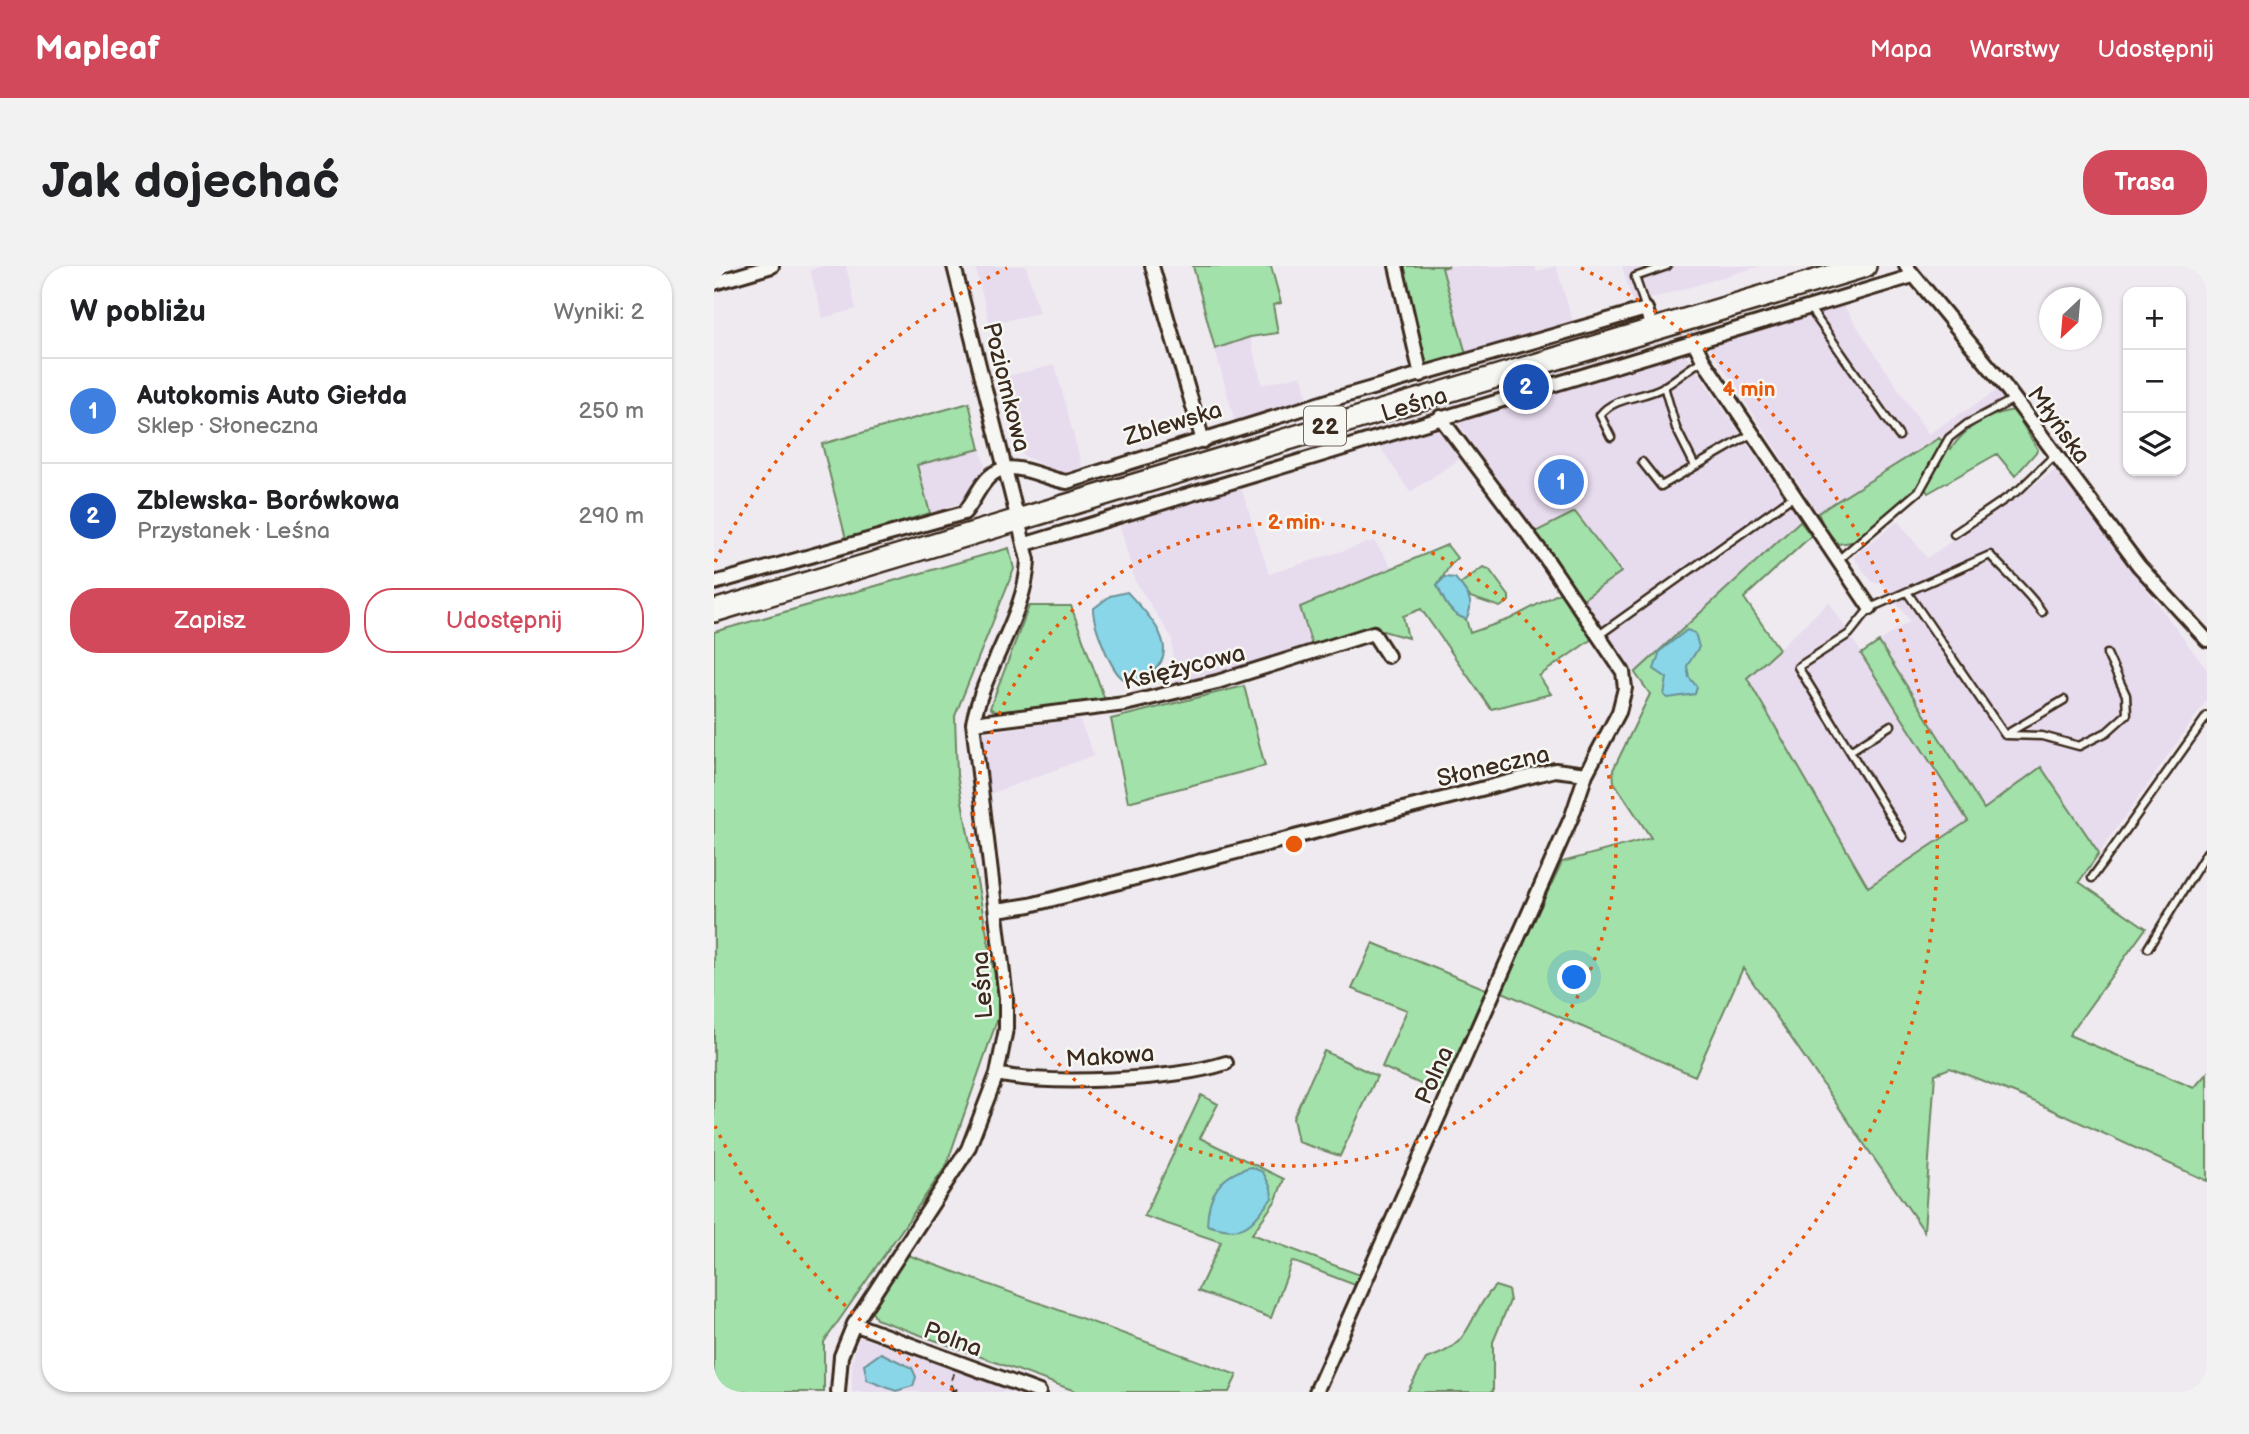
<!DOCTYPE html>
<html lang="pl">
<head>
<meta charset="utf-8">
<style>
	body { margin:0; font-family:"Balsamiq Sans",sans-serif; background:#f2f2f2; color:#202124 }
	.controls { position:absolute; right:21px; top:21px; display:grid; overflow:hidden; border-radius:14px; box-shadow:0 2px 5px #0004 }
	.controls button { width:63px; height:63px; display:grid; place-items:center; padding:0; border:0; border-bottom:2px solid #e0e0e0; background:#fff; color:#202124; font:35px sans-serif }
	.compass { position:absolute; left:1325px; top:21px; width:63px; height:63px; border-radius:50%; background:#fff; box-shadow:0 2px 5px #0004; rotate:206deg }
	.you { position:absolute; left:861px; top:712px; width:24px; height:24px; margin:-18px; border:5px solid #fff; border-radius:50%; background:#1a73e8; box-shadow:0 0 0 10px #1a73e833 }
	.badge { display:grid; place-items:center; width:46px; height:46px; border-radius:50%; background:#d1495b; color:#fff; font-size:23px; font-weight:700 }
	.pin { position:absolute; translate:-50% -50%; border:4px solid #fff; box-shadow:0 2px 7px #0006 }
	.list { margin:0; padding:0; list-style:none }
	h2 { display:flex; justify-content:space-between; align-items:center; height:91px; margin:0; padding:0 28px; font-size:30px }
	h2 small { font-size:23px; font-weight:400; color:#757577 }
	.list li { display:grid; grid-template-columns:46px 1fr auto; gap:21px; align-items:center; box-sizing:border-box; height:105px; padding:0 28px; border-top:2px solid #e0e0e0 }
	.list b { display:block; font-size:26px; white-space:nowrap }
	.list p { margin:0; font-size:23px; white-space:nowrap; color:#757577 }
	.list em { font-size:23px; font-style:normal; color:#757577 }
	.actions { display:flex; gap:14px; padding:21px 28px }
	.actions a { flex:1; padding:16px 0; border:2px solid #d1495b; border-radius:28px; text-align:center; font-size:24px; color:#d1495b }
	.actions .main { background:#d1495b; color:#fff }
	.icon { flex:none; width:38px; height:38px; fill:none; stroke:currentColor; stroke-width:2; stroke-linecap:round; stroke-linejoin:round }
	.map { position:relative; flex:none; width:1493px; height:1126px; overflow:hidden; border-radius:28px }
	header { display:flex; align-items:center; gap:42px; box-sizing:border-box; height:98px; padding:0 35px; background:#d1495b; color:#fff }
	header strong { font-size:33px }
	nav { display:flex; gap:38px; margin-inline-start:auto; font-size:24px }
	.intro { display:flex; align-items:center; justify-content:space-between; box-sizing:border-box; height:168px; padding:0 42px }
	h1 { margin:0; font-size:49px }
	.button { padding:18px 32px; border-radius:28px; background:#d1495b; color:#fff; font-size:24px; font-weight:700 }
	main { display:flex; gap:42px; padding:0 42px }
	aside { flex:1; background:#fff; border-radius:28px; box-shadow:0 2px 5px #0004 }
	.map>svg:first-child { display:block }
	.built { fill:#e7dbee }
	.green { fill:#a2e1aa; stroke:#6e8664; stroke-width:2 }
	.water { fill:#89d6e8; stroke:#6a9197; stroke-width:2 }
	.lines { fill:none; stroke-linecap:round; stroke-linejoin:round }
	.lane-casing { stroke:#3b2a1e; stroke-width:11 }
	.street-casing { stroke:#3b2a1e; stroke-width:18 }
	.primary-casing { stroke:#3b2a1e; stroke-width:26 }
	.path { stroke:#3b2a1e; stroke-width:2.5; stroke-dasharray:7 5; stroke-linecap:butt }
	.lane { stroke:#f6f6f2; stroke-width:6 }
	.street { stroke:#f6f6f2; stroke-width:12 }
	.primary { stroke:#f6f6f2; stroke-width:21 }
	.ring { fill:none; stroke:#e8590c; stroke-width:3.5; stroke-dasharray:3.5 7 }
	.labels { text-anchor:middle; stroke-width:5; stroke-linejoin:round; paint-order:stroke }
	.shield { fill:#f6f6f2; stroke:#73675e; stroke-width:2 }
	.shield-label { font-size:23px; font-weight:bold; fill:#3b2a1e }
	.street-label { font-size:24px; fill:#3b2a1e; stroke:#f6f6f2 }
	.centre { fill:#e8590c; stroke:#f6f6f2; stroke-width:3.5 }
	.ring-label { font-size:21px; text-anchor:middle; font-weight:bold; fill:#e8590c; stroke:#f6f6f2; stroke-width:5; stroke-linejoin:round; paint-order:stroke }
</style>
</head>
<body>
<header>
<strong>Mapleaf</strong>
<nav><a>Mapa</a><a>Warstwy</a><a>Udostępnij</a></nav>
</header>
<div class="intro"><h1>Jak dojechać</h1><a class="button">Trasa</a></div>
<main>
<aside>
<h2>W pobliżu<small>Wyniki: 2</small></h2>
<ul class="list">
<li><span class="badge" style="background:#3f7fe0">1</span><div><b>Autokomis Auto Giełda</b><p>Sklep · Słoneczna</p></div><em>250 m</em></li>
<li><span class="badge" style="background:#1a4fb4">2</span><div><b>Zblewska- Borówkowa</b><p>Przystanek · Leśna</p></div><em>290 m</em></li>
</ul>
<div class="actions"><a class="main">Zapisz</a><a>Udostępnij</a></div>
</aside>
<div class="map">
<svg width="1493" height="1126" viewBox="0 0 1493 1126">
	<rect width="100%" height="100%" fill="#efeaf0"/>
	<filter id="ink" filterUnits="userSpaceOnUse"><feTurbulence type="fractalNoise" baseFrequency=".0143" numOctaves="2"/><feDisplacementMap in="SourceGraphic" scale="14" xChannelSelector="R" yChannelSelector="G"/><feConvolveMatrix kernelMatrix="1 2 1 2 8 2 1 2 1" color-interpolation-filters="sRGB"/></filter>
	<g filter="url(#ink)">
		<path class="built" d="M 108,0 L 132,0 L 142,43 L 109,52 L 96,4 Z
			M 261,0 L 312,0 L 325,47 L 276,58 Z
			M 735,0 L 821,0 L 823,6 L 842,0 L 859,56 L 752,88 L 728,2 Z
			M 908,0 L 1046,0 L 919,38 Z
			M 1129,39 L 1214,168 L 1284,124 L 1291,132 L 1104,247 L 996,82 L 998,77 Z
			M 536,71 L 548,119 L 587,109 L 594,134 L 521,156 L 501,83 Z
			M 967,87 L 972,89 L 1086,255 L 921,407 L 743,156 Z
			M 341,99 L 368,201 L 346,208 L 309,189 L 289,111 Z
			M 728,161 L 749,191 L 696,226 L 665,179 Z
			M 266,183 L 271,199 L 249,236 L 216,247 L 203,198 Z
			M 1343,203 L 1493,404 L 1493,434 L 1385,587 L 1327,501 L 1271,543 L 1165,376 L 1196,355 L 1168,318 L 1158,316 L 1139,291 L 1184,255 L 1213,292 Z
			M 527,221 L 555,308 L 660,275 L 679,303 L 586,341 L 598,379 L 504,409 L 460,416 L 458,372 L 421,315 L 406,260 Z
			M 1115,336 L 1255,555 L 1155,622 L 1033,412 Z
			M 365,453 L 380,489 L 276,528 L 267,467 Z
			M 145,1071 L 242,1105 L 300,1126 L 138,1126 L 138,1096 Z"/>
		<path class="green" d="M 479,0 L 557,0 L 567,37 L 559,39 L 564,67 L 536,71 L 501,83 Z
			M 685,0 L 735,0 L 728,2 L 752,88 L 712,99 Z
			M 255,137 L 266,183 L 203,199 L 216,247 L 132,273 L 108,178 Z
			M 1300,144 L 1324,184 L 1301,210 L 1283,188 L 1214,227 L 1209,219 L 1138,276 L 1124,278 L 1111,263 L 1104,247 L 1225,172 L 1237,183 C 1252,161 1274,148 1300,144 Z
			M 861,246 L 907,306 L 869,333 L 821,266 Z
			M 1086,255 L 1097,270 L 1030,332 L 1065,383 L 1033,412 L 1154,621 L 1254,555 L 1147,388 L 1165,376 L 1270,543 L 1327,501 L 1385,587 L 1365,616 L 1432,662 L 1355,769 L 1480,822 L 1493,807 L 1493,915 L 1310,831 L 1236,802 L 1221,808 L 1210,965 L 1029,702 L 981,810 L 786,725 L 848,596 L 937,572 L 900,516 L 899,504 L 936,428 L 921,407 Z
			M 733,279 L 743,292 C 733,300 731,310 723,319 C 730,335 735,348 752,353 L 756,367 L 796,353 L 847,326 L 878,373 L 825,410 L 837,428 L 777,443 L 707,343 L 689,350 L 694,372 L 655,361 L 598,379 L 586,341 Z
			M 295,282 L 300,303 L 241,450 L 243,509 L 287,743 L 232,900 L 110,1076 L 110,1126 L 0,1126 L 0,366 Z
			M 769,301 L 775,303 L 795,330 L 795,335 L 786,341 L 756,331 L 746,318 Z
			M 315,340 L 357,340 L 391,434 L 282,446 L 276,442 Z
			M 530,420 L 551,500 L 414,536 L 397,453 Z
			M 659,677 L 772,723 L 727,827 L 668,801 L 693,744 L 638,723 Z
			M 610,785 L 663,810 L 626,890 L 584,876 L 579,852 Z
			M 487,829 L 504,838 L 486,872 L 570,913 L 562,934 L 538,968 L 646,1009 L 641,1019 L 578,995 L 557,1052 L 484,1025 L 507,976 L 430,950 Z
			M 194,989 L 523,1109 L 515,1126 L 364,1126 L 162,1053 L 157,1044 Z
			M 781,1020 L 794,1024 L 796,1035 L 779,1076 L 779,1126 L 693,1126 L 712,1093 C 762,1078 750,1053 781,1020 Z"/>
		<path class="water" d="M 731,311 L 741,312 C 753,326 762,336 752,353 C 735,348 730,334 723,319 Z
			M 413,326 C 428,342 460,372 447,396 C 443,402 436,407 432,412 C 425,413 416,416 410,413 C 397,407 379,357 379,343 L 396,330 Z
			M 973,364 L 981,367 L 985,381 L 973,400 L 975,411 L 983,421 L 981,428 L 954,432 L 950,429 L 953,412 L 940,403 L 946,385 Z
			M 537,901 L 549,906 L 557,922 L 558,932 C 535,961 531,971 493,959 C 494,928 506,909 537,901 Z
			M 167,1087 L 198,1102 L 202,1111 L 199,1120 L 182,1125 L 153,1114 L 150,1099 Z"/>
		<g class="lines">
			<g class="lane-casing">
				<path id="lane" d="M 1095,41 L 1185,170
					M 932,43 L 921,11 L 953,0
					M 950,120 L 962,162 L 981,200
					M 897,171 L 886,149 C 902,129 930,133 951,120 C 964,112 975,102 989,94
					M 928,196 L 947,220 L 1039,167
					M 1240,268 L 1306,223 L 1341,189
					M 1124,294 L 1206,224 L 1235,172 L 1253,158 L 1300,133
					M 1193,326 L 1291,469 L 1350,434
					M 885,369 L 1081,229
					M 1293,469 L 1328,470 L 1365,480 L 1393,466 L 1413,448 L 1412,429 L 1393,388
					M 1136,485 L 1177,459
					M 1189,571 L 1084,401 L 1135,368 L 1156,342 L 1276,289 C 1294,309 1313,324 1328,346
					M 1378,612 L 1493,450
					M 1434,682 L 1493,586"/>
			</g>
			<g class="street-casing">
				<path id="street" d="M 438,0 L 489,175
					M 682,0 L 707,109
					M 1192,0 L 1287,115 L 1425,300 L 1493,374
					M 0,17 L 58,0
					M 980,76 L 989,94 L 1156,342
					M 312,278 L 1199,10
					M 0,317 L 250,247 C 259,237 265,220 275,211 C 296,190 329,213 353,216 L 620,133 L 932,43 L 938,62
					M 259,457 L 411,438 L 503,416 L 659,367 L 674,390
					M 283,644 L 316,639 L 841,504 L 872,508
					M 283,808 C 337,820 459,814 512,797
					M 140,1058 L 325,1126
					M 124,1126 L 127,1090 L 140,1058 L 254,883 L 283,808 L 292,763 L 292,732 L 259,457 C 270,402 312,348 314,294 L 240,0
					M 602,1126 L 858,550 L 872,508 L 905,446 L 911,422 L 909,406 L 831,291 L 726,151"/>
			</g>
			<g class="primary-casing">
				<path id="primary" d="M 0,345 L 1151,0"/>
			</g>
			<path class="path" d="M 239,1125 L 236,1118 L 240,1107
				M 237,1126 L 246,1122"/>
			<use href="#lane" class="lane"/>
			<use href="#street" class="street"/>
			<use href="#primary" class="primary"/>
		</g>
	</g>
	<g class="ring">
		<circle cx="580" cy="578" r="322"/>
		<path d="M239 1124A644 644 0 0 1 1 860M1 296A644 644 0 0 1 293 2M867 2A644 644 0 0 1 921 1124"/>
	</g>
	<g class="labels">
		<rect class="shield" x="590" y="140.5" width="42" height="39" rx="5"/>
		<g class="shield-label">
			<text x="611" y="168">22</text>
		</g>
		<g class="street-label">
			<text transform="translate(293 121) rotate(76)" y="8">Poziomkowa</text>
			<text transform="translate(700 138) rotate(-17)" y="8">Leśna</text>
			<text transform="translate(459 157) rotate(-17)" y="8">Zblewska</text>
			<text transform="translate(1345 159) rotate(54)" y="8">Młyńska</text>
			<text transform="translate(470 401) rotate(-14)" y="8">Księżycowa</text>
			<text transform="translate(779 500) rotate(-13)" y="8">Słoneczna</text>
			<text transform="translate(268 719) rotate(-94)" y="8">Leśna</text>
			<text transform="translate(396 790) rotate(-4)" y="8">Makowa</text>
			<text transform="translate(720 809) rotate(-66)" y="8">Polna</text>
			<text transform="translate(239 1073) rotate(20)" y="8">Polna</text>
		</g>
	</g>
	<circle cx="580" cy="578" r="10" class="centre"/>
	<g class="ring-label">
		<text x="1035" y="130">4 min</text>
		<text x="580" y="263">2 min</text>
	</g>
</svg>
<div class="controls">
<button>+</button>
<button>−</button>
<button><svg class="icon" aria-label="layers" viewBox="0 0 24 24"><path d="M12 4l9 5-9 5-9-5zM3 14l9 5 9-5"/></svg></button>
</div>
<svg class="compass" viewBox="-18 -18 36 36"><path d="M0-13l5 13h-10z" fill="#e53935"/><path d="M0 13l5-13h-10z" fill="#757577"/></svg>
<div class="you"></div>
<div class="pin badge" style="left:847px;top:216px;background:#3f7fe0">1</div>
<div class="pin badge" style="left:812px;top:121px;background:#1a4fb4">2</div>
</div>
</main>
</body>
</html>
